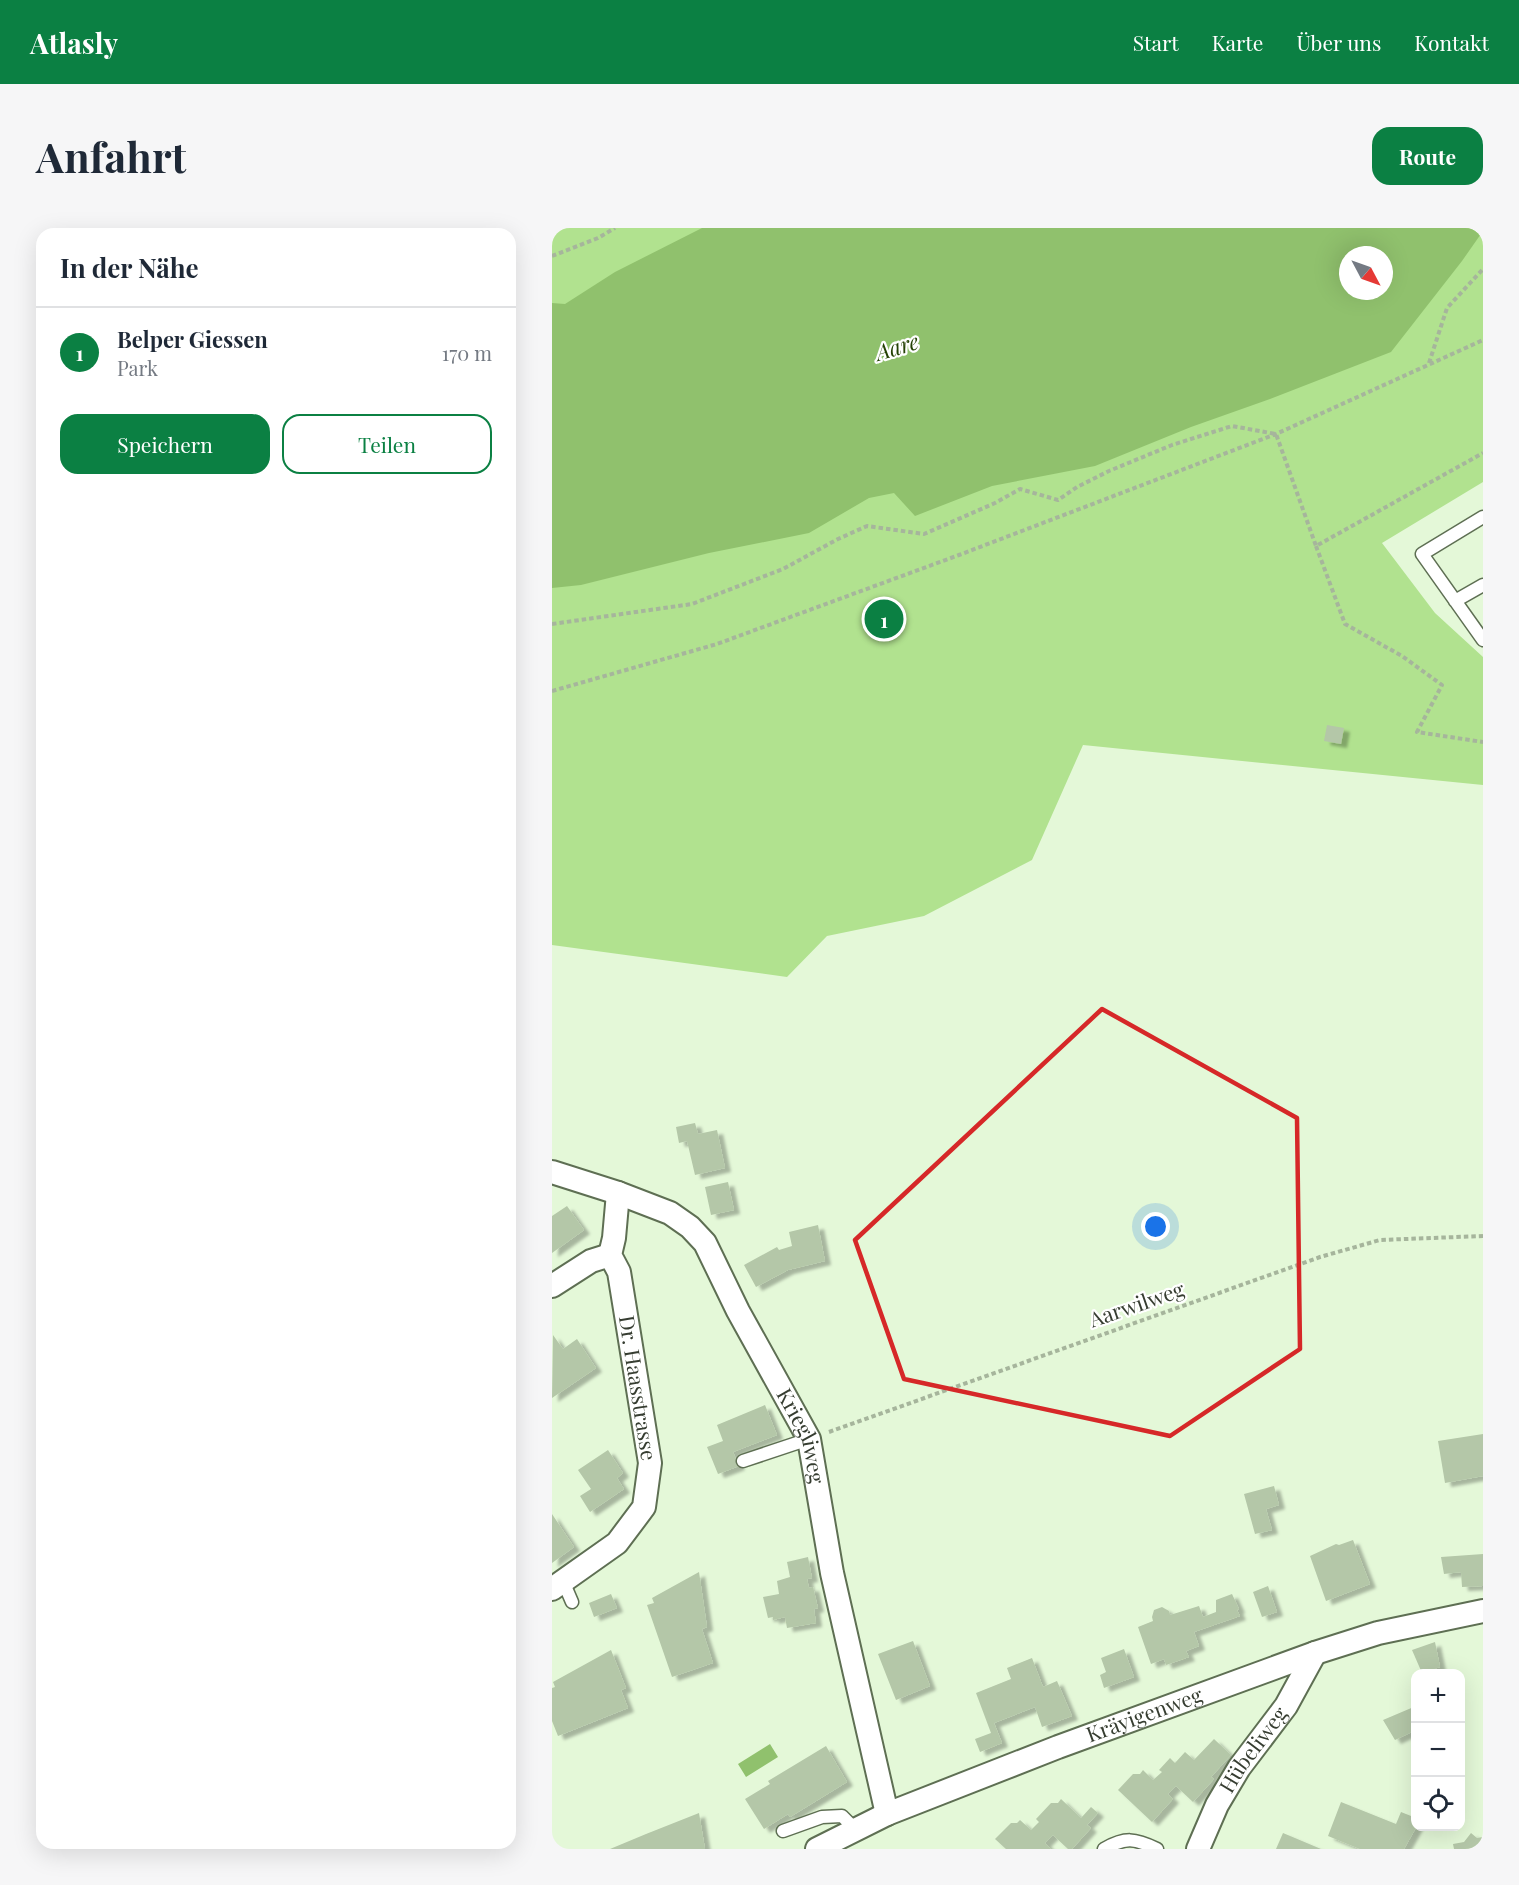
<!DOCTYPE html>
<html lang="de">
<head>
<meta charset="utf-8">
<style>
	body { margin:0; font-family:"Playfair Display",serif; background:#f6f6f7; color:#1f2937 }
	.controls { position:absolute; right:18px; bottom:18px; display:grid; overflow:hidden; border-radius:12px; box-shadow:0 6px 24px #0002 }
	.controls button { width:54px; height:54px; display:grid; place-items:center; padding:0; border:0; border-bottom:2px solid #e0e1e3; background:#fff; color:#1f2937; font:30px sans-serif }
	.compass { position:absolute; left:787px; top:18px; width:54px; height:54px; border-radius:50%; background:#fff; box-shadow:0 6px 24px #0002; rotate:131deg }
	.you { position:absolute; left:604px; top:999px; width:21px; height:21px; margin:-15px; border:4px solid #fff; border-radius:50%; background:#1a73e8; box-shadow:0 0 0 9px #1a73e833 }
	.badge { display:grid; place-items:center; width:39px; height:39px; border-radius:50%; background:#0b8043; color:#fff; font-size:20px; font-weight:700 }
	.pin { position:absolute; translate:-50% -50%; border:3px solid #fff; box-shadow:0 2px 6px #0006 }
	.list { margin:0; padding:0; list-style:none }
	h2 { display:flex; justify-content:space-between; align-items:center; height:78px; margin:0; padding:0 24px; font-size:26px }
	h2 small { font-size:20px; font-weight:400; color:#747a83 }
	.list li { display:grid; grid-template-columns:39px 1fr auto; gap:18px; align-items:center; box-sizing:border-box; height:90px; padding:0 24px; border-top:2px solid #e0e1e3 }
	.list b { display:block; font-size:22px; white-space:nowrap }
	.list p { margin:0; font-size:20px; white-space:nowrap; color:#747a83 }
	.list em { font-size:20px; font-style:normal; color:#747a83 }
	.actions { display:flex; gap:12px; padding:18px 24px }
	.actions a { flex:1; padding:14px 0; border:2px solid #0b8043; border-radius:18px; text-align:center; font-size:21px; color:#0b8043 }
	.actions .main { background:#0b8043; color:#fff }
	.icon { flex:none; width:33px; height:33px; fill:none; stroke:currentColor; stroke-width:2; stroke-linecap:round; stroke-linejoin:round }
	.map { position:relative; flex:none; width:931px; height:1621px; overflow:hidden; border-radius:18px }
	header { display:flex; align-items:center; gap:36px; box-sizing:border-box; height:84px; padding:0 30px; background:#0b8043; color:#fff }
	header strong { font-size:28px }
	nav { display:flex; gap:33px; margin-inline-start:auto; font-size:21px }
	.intro { display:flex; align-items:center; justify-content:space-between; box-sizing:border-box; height:144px; padding:0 36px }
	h1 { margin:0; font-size:42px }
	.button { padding:15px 27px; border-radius:18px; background:#0b8043; color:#fff; font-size:21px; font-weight:700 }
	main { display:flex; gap:36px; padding:0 36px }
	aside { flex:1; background:#fff; border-radius:18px; box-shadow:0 6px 24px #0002 }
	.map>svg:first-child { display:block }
	.green { fill:#b1e28f; fill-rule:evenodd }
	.water { fill:#90c16d; fill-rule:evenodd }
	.building { fill:#b4c7a8; filter:url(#shadow) }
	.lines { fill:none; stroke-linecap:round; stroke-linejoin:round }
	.service-casing { stroke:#5e6f53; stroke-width:15 }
	.minor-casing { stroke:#5e6f53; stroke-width:26 }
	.path { stroke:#a6b59c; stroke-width:4; stroke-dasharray:4.5 3; stroke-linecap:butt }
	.service { stroke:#fff; stroke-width:12 }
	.minor { stroke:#fff; stroke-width:22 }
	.marked { fill:none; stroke:#d62828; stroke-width:4.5; stroke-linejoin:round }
	.labels { text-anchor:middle; stroke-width:4.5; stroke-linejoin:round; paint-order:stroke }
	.street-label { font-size:21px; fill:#363d31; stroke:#fff }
	.water-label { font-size:22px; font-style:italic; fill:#244204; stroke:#fff }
</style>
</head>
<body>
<header>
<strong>Atlasly</strong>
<nav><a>Start</a><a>Karte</a><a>Über uns</a><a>Kontakt</a></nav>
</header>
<div class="intro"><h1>Anfahrt</h1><a class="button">Route</a></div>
<main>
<aside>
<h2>In der Nähe<small></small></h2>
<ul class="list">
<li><span class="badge">1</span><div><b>Belper Giessen</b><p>Park</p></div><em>170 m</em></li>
</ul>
<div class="actions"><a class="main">Speichern</a><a>Teilen</a></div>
</aside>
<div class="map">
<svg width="931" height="1621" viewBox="0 0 931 1621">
	<defs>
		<filter id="shadow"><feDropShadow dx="6" dy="4" stdDeviation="1.5" flood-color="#0004"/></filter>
	</defs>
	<rect width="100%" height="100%" fill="#e4f8d8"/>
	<path class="green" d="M 0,0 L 931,0 L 931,254 L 830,315 L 883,385 L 931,429 L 931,557 L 531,517 L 480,632 L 372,688 L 275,708 L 235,749 L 0,717 ZM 796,27 L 832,27 L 832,63 L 796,63 Z"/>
	<path class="water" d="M 150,0 L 931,0 L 931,3 L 910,33 L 839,124 L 718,171 L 639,199 L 543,238 L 440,258 L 363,288 L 342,265 L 317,270 L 257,305 L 157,325 L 29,357 L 0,360 L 0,75 L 13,76 L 63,44 ZM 796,27 L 832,27 L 832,63 L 796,63 Z
		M 218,1516 L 226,1529 L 194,1549 L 186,1536 Z"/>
	<path class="building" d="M 775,497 L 792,500 L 789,516 L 772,513 Z
		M 143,895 L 146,906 L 165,902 L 173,940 L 143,947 L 135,913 L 127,915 L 124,899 Z
		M 176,954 L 182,982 L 159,987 L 153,959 Z
		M 15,978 L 32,1002 L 0,1025 L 0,988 Z
		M 266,997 L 273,1033 L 236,1042 L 204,1059 L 192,1037 L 225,1019 L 227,1022 L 240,1018 L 237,1004 Z
		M 1,1107 L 11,1121 L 25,1111 L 44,1140 L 0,1170 Z
		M 213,1177 L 225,1207 L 181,1224 L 187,1238 L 166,1246 L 155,1219 L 171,1213 L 165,1197 Z
		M 931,1206 L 931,1248 L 893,1255 L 886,1213 Z
		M 56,1222 L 71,1245 L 65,1250 L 72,1261 L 38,1284 L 28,1268 L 39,1261 L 26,1242 Z
		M 722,1258 L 727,1277 L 714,1281 L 720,1302 L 703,1306 L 692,1266 Z
		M 0,1286 L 22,1319 L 0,1335 Z
		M 801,1312 L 818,1356 L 774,1373 L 758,1328 L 784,1316 L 787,1317 Z
		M 931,1326 L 931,1358 L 910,1359 L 909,1344 L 892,1346 L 889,1329 Z
		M 256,1329 L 260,1350 L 255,1351 L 257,1360 L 261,1359 L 266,1380 L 262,1381 L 264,1395 L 235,1400 L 233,1389 L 221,1392 L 221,1389 L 216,1390 L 211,1369 L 227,1366 L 225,1353 L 238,1349 L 235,1334 Z
		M 147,1344 L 155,1399 L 150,1401 L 161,1435 L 120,1449 L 95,1377 L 102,1375 L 100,1370 Z
		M 716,1358 L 725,1384 L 710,1389 L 701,1364 Z
		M 59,1366 L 65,1380 L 42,1389 L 37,1375 Z
		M 680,1366 L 687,1381 L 685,1382 L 688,1388 L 642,1404 L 647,1418 L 634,1423 L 637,1429 L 614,1437 L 612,1431 L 599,1436 L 586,1399 L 601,1393 L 600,1389 L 602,1382 L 610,1379 L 617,1383 L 618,1387 L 647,1378 L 651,1389 L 664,1384 L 664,1372 Z
		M 361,1413 L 378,1458 L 344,1472 L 326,1426 Z
		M 883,1414 L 888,1439 L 870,1445 L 860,1422 Z
		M 572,1421 L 582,1449 L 552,1460 L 548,1447 L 554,1444 L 549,1430 Z
		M 59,1422 L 74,1460 L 69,1462 L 76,1480 L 6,1508 L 0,1493 L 0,1460 L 3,1459 L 1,1454 Z
		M 480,1430 L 491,1459 L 505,1453 L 520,1488 L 490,1499 L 483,1479 L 442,1495 L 450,1515 L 428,1524 L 423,1511 L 439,1505 L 424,1465 L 459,1451 L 455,1440 Z
		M 864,1478 L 864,1502 L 843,1512 L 831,1492 Z
		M 662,1511 L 679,1527 L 659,1549 L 662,1551 L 641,1574 L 624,1558 L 616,1566 L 621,1571 L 600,1594 L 566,1562 L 581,1546 L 588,1546 L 591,1542 L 601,1552 L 610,1544 L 607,1542 L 618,1530 L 623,1535 L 633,1524 L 642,1532 Z
		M 274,1518 L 295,1554 L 238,1589 L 236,1586 L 212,1601 L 193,1571 L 218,1556 L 216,1553 Z
		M 509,1571 L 529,1590 L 539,1579 L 546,1585 L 535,1597 L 539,1600 L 520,1621 L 516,1621 L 501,1607 L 493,1615 L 499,1621 L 454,1621 L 443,1611 L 459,1595 L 465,1595 L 468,1592 L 479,1602 L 487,1594 L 484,1591 L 499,1575 L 506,1575 Z
		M 789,1574 L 844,1596 L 849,1584 L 864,1590 L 865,1598 L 852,1621 L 808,1621 L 776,1608 Z
		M 147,1585 L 153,1621 L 58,1621 L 94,1606 Z
		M 731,1605 L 769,1621 L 724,1621 Z
		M 919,1605 L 925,1610 L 931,1609 L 931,1621 L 902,1621 L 901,1616 L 912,1614 Z"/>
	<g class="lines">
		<g class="service-casing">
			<path id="service" d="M 931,289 L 870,326 L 931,412
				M 903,373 L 931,357
				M 191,1233 L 257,1211
				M 11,1353 L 20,1374
				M 231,1603 L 270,1589 L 290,1588 L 303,1601
				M 552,1621 C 573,1609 583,1610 605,1621"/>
		</g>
		<g class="minor-casing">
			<g id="minor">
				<path id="s1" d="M 0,944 L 66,965 L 118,985 L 138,999 L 153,1015 L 186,1083 L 257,1211 L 280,1345 L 335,1586"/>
				<path d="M 0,1058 L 39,1033 L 58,1027"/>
				<path d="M 0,1361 L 65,1315 L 92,1279 L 98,1235 L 67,1044 L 58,1027 L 62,1010 L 66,965"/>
				<path id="s2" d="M 265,1621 L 335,1586 L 506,1519 L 763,1425 L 826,1405 L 931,1383"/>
				<path id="s3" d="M 646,1621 L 665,1577 L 687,1540 L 734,1478 L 763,1425"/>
			</g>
		</g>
		<path class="path" d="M 0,28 L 46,10 L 63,0
			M 877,135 L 895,80 L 931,41
			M 764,318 L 793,396 L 850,428 L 890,457 L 865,504 L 931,514
			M 0,396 L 140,376 L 231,341 L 286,311 L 315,298 L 372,306 L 443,275 L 468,261 L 506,272 L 525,259 L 557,243 L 620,217 L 680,198 L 724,206 L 764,318 L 931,225
			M 0,463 L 165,416 L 407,327 L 724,206 L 931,112
			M 277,1204 L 768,1029 L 828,1012 L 931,1008"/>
		<use href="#service" class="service"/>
		<use href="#minor" class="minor"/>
	</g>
	<path class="marked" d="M 550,781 L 745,890 L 748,1121 L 618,1208 L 352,1151 L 303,1012 Z"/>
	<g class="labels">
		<g class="street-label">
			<text transform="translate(585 1077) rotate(-19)" y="7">Aarwilweg</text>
			<text transform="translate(85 1160) rotate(81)" y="7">Dr. Haasstrasse</text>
			<text dy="7" stroke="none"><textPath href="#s1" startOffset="388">Kriegliweg</textPath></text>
			<text dy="7" stroke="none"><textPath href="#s2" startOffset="354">Kräyigenweg</textPath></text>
			<text dy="7" stroke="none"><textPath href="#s3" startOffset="114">Hübeliweg</textPath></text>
		</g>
		<g class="water-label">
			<text transform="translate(345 119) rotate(-17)" y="8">Aare</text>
		</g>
	</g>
</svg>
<div class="controls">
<button>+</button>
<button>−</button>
<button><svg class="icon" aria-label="locate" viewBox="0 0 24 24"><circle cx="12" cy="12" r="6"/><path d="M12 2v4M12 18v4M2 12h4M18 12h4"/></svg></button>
</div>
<svg class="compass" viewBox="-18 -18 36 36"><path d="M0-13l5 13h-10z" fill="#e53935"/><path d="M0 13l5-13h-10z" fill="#747a83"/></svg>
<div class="you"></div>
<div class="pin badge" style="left:332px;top:391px">1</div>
</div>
</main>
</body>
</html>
